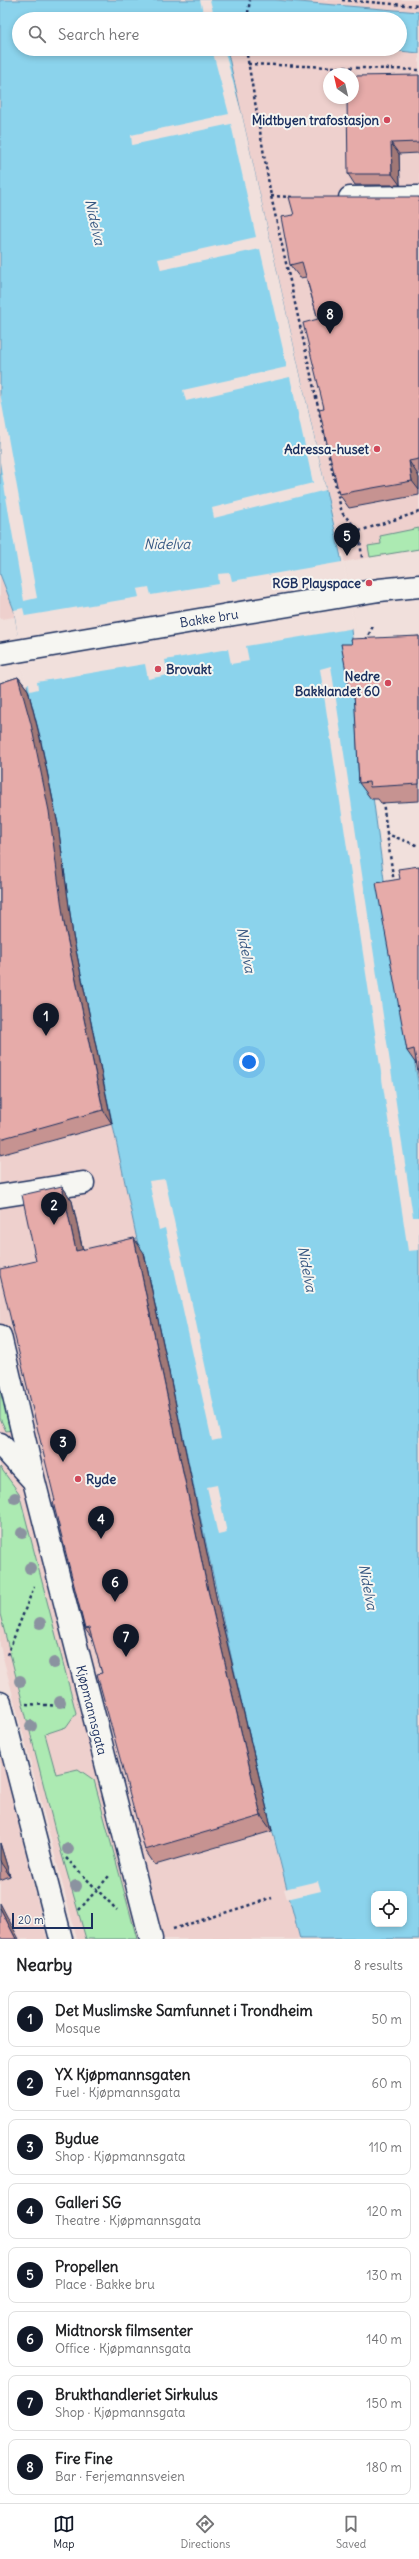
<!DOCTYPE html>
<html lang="en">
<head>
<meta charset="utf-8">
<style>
	body { margin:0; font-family:Delius,sans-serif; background:#f6f6f6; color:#202124 }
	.controls { position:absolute; right:12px; bottom:12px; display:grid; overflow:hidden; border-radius:8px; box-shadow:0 2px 6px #0003 }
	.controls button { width:36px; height:36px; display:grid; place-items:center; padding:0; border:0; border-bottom:1px solid #e0e0e0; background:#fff; color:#202124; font:20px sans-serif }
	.compass { position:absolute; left:323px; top:68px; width:36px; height:36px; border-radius:50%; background:#fff; box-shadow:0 2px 6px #0003; rotate:326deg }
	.scale { position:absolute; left:12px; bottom:10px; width:81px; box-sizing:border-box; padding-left:4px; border:2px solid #1b2f5e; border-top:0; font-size:11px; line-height:14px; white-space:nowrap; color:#1b2f5e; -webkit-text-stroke:3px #f6f6f2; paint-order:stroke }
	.you { position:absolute; left:249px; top:1062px; width:14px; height:14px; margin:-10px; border:3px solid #fff; border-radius:50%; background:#1a73e8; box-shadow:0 0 0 6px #1a73e833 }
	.badge { display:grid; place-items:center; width:26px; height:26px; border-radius:50%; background:#111827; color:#fff; font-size:13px; font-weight:700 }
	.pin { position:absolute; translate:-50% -33px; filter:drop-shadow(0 1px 2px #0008) }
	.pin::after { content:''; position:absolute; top:21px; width:14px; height:12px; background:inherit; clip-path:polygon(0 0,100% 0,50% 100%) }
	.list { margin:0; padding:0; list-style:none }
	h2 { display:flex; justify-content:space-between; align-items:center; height:52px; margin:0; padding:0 16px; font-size:17px }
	h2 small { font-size:13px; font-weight:400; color:#757577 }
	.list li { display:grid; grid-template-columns:26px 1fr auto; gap:12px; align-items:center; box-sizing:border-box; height:56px; margin:0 8px 8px; padding:0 8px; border:1px solid #e0e0e0; border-radius:8px }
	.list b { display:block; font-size:15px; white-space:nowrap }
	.list p { margin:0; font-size:13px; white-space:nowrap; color:#757577 }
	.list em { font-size:13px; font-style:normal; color:#757577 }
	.icon { flex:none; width:22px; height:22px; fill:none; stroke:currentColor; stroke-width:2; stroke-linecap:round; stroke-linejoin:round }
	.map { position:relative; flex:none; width:419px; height:1939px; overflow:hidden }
	.search { position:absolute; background:#fff; box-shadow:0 2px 6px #0003; left:12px; right:12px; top:12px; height:44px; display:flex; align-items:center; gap:10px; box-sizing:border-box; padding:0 14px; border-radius:22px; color:#757577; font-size:15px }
	.sheet { height:564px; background:#fff }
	nav { display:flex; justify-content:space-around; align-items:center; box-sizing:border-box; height:56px; border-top:1px solid #e0e0e0; background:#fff; font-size:11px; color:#757577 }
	nav a { display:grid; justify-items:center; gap:2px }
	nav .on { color:#111827 }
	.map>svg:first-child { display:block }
	.built { fill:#eed0cd; fill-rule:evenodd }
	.green { fill:#aceab2; stroke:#648c88 }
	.water { fill:#8bd3ec; stroke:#5e91b3; fill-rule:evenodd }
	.pier { fill:#f1e0dc }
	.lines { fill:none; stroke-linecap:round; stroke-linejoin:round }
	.minor-casing { stroke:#1b2f5e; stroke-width:25 }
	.major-casing { stroke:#1b2f5e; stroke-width:25 }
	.path { stroke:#1b2f5e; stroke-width:2.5; stroke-dasharray:3 3; stroke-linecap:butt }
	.minor { stroke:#f6f6f2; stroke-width:22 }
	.major { stroke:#f6f6f2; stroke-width:22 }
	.major-bridge-casing { stroke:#1b2f5e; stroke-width:25; stroke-linecap:butt }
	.major-bridge { stroke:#f6f6f2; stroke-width:22 }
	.tree { fill:#8b93a0 }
	.wall { fill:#c69391; stroke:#1b2f5e }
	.shaded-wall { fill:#a17876; stroke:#1b2f5e }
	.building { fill:#e6aba9; stroke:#1b2f5e }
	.poi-dot { fill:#d1495b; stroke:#f6f6f2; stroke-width:1.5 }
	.labels { text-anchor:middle; stroke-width:4; stroke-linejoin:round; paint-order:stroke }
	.poi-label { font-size:13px; font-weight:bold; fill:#1b2f5e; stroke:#f6f6f2; text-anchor:end }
	.street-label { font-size:13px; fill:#1b2f5e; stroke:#f6f6f2 }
	.water-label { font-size:14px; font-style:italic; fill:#375882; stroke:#f6f6f2 }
</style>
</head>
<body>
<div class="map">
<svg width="419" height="1939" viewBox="0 0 419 1939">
	<rect width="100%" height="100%" fill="#f1e0dc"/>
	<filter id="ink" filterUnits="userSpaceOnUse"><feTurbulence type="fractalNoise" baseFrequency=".025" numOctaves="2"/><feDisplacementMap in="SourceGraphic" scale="8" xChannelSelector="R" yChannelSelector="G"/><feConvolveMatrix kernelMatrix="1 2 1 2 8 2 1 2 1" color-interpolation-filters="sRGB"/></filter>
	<g filter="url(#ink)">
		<path class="built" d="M 275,0 L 419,0 L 419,12 Z
			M 227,49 L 380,49 L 419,53 L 419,549 L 343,562 ZM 329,74 L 353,74 L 353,98 L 329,98 Z
			M 0,574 L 14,610 L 15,617 L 0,619 Z
			M 27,684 L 49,777 L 59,829 L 57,830 L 73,936 L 140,1254 L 144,1253 L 219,1611 L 272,1833 L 300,1939 L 77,1939 L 0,1646 L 0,689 Z
			M 0,1751 L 47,1939 L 0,1939 Z"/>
		<path class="green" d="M 419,528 L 419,549 L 370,557 L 368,546 L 381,544 L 380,536 Z
			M 0,1383 L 12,1430 L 6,1431 L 0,1418 Z
			M 0,1467 L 19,1493 L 76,1713 L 66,1727 L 45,1734 L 56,1774 L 78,1769 L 94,1780 L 137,1939 L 86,1939 L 56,1834 L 0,1614 Z"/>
		<path class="water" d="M 0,0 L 275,0 L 419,12 L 419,53 L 380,49 L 400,49 L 400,19 L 19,19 L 19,49 L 227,49 L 342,562 L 386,895 L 419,1088 L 419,1939 L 300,1939 C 240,1712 193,1483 144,1253 L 140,1254 L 73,936 L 56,830 L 59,829 L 40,736 L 28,690 L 14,610 L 0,574 ZM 374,1894 L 404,1894 L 404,1924 L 374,1924 Z"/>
		<path class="pier" d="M 200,0 L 210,0 L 215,19 L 205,19 Z
			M 212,49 L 224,49 L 242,115 L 326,490 L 214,518 L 212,508 L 313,483 L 290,377 L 186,401 L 183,390 L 287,367 L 260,249 L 161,270 L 158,259 L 256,237 L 231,124 L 132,145 L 131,135 L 229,114 Z
			M 0,393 L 37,598 L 24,601 L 0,462 Z
			M 341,554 L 343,554 L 344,562 L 355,628 L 246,646 L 249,661 L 231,664 L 228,649 L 165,660 L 168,675 L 148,679 L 145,664 L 37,682 L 38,689 L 30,691 L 29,684 L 25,685 L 14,610 L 23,608 L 25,616 L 139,597 L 137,589 L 149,587 L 151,595 L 219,584 L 218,574 L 230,573 L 232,581 L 342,562 Z
			M 331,666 L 413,1217 L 419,1217 L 419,1250 L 408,1251 L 320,669 Z
			M 165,1179 L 221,1439 L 212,1441 L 165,1228 L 159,1230 L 149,1181 Z
			M 217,1485 L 227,1533 L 218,1535 L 207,1487 Z
			M 318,1881 L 321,1891 L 287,1899 L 284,1889 Z"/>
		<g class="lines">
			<g class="minor-casing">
				<path id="minor" d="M 350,198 L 419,197
					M 0,1196 L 83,1183
					M 0,1336 L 34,1481 L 151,1939
					M 0,1444 L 33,1480
					M 0,1703 L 61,1939"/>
			</g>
			<g class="major-casing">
				<path id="major" d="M 379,590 L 419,586
					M 0,654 L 228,615"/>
			</g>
			<path class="path" d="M 342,0 L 419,6
				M 247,19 L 250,0
				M 246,49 L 271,196 L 341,509 L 343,514 L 359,531 L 362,558
				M 248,64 L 419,70
				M 271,196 L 294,197
				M 359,531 L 419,512
				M 366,640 L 373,626
				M 383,801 L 387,834
				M 394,883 L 387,834 L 419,846
				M 7,1655 L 34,1587
				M 26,1704 L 65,1706
				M 66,1858 L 117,1910
				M 79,1910 L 109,1876
				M 173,1929 L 272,1898"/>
			<use href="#minor" class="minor"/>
			<use href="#major" class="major"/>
			<g class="major-bridge-casing">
				<path id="major-bridge" d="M 228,615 L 379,590"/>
			</g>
			<use href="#major-bridge" class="major-bridge"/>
		</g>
		<g class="tree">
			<circle cx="15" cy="1498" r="6"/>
			<circle cx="22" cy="1533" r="6"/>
			<circle cx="30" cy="1568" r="6"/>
			<circle cx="40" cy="1623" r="6"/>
			<circle cx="54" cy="1663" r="6"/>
			<circle cx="20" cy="1681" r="6"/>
			<circle cx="60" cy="1702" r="6"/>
			<circle cx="31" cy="1726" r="6"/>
			<circle cx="68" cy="1849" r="6"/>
			<circle cx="76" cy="1886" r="6"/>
		</g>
		<path class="wall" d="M 419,75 L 419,153 L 399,154 L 400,185 L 355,185 L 348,174 Z
			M 419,197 L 419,475 L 418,475 L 419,478 L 419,495 L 349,508 L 339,494 L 324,408 L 318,319 L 306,277 L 300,278 L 290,265 Z
			M 419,636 L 419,801 L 381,803 L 378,799 L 371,799 L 359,783 L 355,699 L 350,693 L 352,644 Z
			M 18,677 L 28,690 L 40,738 L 58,825 L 73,936 L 112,1124 L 0,1155 L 0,683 Z
			M 419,866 L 416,1064 L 407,1051 Z
			M 62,1186 L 72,1201 L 83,1250 L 144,1253 L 217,1601 L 272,1831 L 155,1865 L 145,1850 L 102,1673 L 93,1640 L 85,1629 L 55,1501 L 36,1261 Z
			M 0,1843 L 10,1876 L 0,1880 Z"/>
		<path class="shaded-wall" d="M 391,143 L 399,154 L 400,185 L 392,174 Z
			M 409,461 L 418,475 L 419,478 L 419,490 L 412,481 Z
			M 18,677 L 28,690 L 40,738 L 58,825 L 73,936 L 112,1124 L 103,1110 L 64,923 Z
			M 62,1186 L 72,1201 L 86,1266 L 76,1251 Z
			M 134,1238 L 144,1253 L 217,1601 L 272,1831 L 261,1816 L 207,1586 Z
			M 0,1843 L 10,1876 L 1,1863 L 0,1860 Z
			M 0,1903 L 19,1939 L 16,1939 L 0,1908 Z"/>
		<path class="building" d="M 419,75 L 419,142 L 391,143 L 392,174 L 348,174 L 347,98 L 353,98 L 353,76 Z
			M 289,197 L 419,197 L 419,459 L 409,461 L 412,481 L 339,494 L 319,409 L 324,408 L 303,323 L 318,319 L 302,262 L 290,265 L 281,217 L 294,215 Z
			M 419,636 L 419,784 L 370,787 L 369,782 L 359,783 L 354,692 L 350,693 L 341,644 L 352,644 L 351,639 Z
			M 18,677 L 31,724 L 49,811 L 64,923 L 103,1110 L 0,1139 L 0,683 Z
			M 419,866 L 419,1078 L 414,1049 L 407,1051 L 376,883 L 400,879 L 398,869 Z
			M 62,1186 L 76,1251 L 134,1238 L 207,1586 L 261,1816 L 145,1850 L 97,1674 L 102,1673 L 89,1628 L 85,1629 L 53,1502 L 55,1501 L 0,1275 L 0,1269 L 36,1261 L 22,1195 Z
			M 0,1908 L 16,1939 L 0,1939 Z"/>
	</g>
	<g class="poi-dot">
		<circle cx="387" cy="120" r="4"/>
		<circle cx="377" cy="449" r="4"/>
		<circle cx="369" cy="583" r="4"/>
		<circle cx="158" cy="669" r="4"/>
		<circle cx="388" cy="683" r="4"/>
		<circle cx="78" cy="1479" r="4"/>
	</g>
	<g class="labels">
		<g class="poi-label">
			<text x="379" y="125">Midtbyen trafostasjon</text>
			<text x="369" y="454">Adressa-huset</text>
			<text x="361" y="588">RGB Playspace</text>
			<text x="166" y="674" text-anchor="start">Brovakt</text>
			<text x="380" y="681">Nedre<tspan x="380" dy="15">Bakklandet 60</tspan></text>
			<text x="86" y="1484" text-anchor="start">Ryde</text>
		</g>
		<g class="street-label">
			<text transform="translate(209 618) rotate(-9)" y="5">Bakke bru</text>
			<text transform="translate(92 1710) rotate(76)" y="5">Kjøpmannsgata</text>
		</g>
		<g class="water-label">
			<text transform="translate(95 222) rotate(77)" y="5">Nidelva</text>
			<text x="167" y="549">Nidelva</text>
			<text transform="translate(246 950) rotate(79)" y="5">Nidelva</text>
			<text transform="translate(307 1269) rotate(79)" y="5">Nidelva</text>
			<text transform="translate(368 1587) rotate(79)" y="5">Nidelva</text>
		</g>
	</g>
</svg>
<div class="controls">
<button><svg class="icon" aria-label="locate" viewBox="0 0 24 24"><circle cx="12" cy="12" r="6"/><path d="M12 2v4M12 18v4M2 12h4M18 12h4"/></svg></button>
</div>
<svg class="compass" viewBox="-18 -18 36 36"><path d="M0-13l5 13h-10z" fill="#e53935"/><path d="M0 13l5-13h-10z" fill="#757577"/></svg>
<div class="scale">20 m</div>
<div class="you"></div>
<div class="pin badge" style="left:46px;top:1036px">1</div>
<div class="pin badge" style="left:54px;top:1225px">2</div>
<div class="pin badge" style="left:63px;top:1462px">3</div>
<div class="pin badge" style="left:101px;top:1539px">4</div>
<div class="pin badge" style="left:347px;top:556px">5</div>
<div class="pin badge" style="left:115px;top:1602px">6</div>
<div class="pin badge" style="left:126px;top:1657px">7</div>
<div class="pin badge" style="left:330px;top:334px">8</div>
<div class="search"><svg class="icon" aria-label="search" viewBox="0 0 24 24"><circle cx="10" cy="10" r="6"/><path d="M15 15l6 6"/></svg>Search here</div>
</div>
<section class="sheet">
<h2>Nearby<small>8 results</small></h2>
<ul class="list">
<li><span class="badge">1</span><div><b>Det Muslimske Samfunnet i Trondheim</b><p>Mosque</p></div><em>50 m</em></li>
<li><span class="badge">2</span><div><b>YX Kjøpmannsgaten</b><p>Fuel · Kjøpmannsgata</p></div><em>60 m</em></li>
<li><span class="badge">3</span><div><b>Bydue</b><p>Shop · Kjøpmannsgata</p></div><em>110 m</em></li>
<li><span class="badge">4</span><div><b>Galleri SG</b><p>Theatre · Kjøpmannsgata</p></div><em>120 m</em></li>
<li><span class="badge">5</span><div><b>Propellen</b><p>Place · Bakke bru</p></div><em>130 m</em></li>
<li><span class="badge">6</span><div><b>Midtnorsk filmsenter</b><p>Office · Kjøpmannsgata</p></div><em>140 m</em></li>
<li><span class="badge">7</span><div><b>Brukthandleriet Sirkulus</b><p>Shop · Kjøpmannsgata</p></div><em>150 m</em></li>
<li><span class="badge">8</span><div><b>Fire Fine</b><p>Bar · Ferjemannsveien</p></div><em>180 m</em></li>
</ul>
</section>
<nav>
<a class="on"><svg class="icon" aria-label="map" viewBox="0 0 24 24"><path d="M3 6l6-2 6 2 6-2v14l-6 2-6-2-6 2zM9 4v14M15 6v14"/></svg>Map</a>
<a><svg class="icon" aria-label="directions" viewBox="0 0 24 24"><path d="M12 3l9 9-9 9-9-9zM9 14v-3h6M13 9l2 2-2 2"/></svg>Directions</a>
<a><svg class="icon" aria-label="saved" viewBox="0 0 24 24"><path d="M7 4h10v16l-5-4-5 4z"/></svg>Saved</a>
</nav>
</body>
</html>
